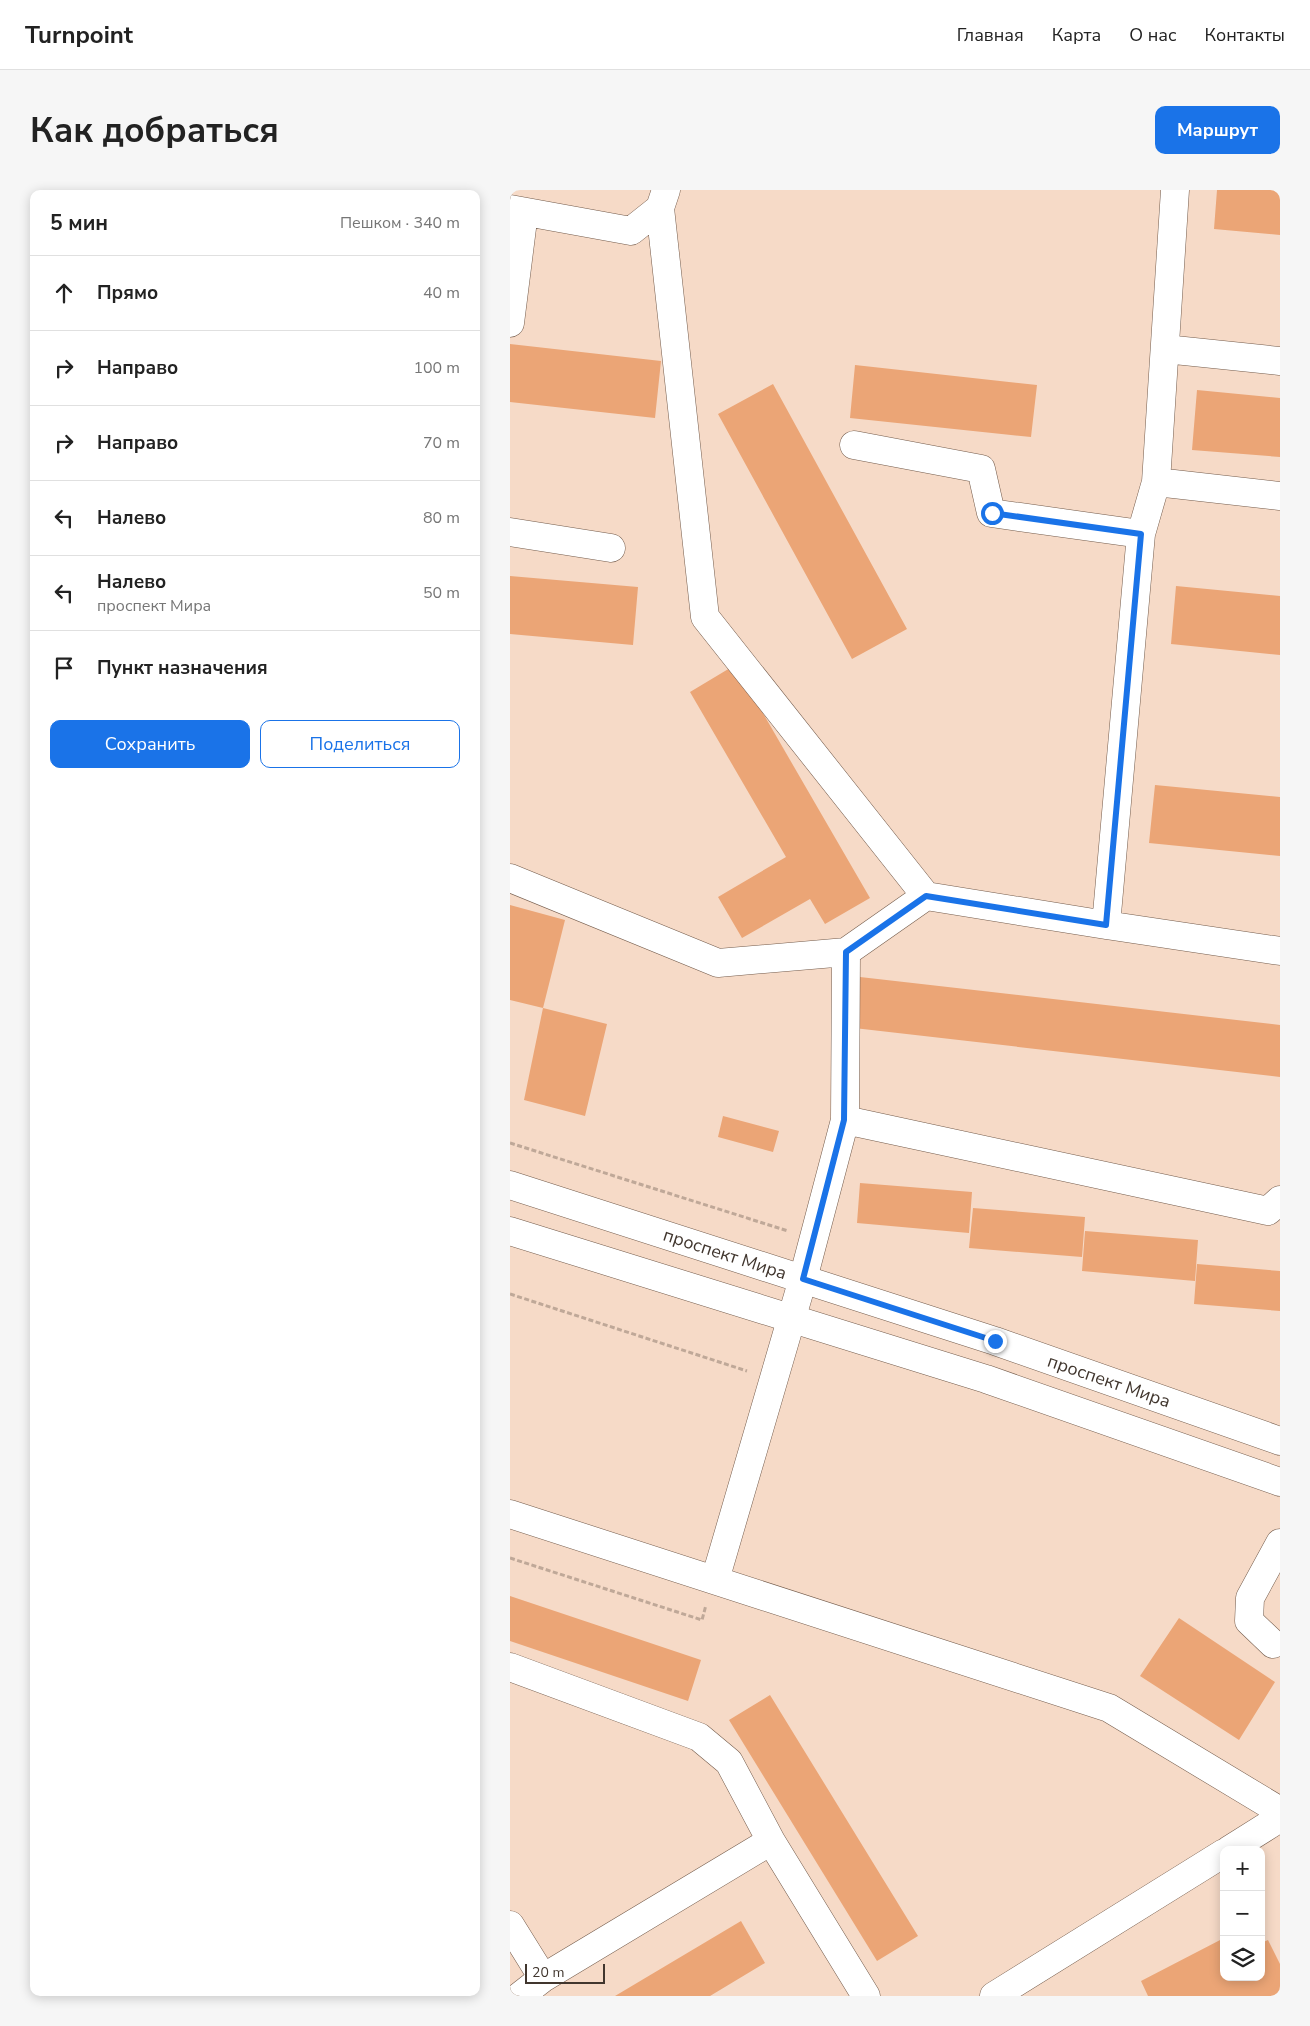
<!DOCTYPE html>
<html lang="ru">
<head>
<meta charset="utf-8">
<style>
	body { margin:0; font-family:"Nunito Sans",sans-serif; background:#f6f6f6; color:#222 }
	.controls { position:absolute; right:15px; bottom:15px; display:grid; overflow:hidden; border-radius:10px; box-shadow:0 2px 12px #0003 }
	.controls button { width:45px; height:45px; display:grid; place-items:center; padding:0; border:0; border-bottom:1px solid #e0e0e0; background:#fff; color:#222; font:25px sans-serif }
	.scale { position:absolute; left:15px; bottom:12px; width:80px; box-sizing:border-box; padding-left:5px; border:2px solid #41362e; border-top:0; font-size:14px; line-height:18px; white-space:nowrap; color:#41362e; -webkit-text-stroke:4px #fff; paint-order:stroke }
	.stop { position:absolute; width:15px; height:15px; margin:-11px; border:4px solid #1a73e8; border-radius:50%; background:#fff }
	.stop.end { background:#1a73e8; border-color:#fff; box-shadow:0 1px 5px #0008 }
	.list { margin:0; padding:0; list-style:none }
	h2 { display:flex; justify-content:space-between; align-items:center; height:65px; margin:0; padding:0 20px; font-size:21px }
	h2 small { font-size:16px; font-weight:400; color:#767676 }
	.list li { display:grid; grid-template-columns:32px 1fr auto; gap:15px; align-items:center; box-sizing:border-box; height:75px; padding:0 20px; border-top:1px solid #e0e0e0 }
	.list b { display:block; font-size:19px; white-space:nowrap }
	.list p { margin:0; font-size:16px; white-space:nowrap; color:#767676 }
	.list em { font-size:16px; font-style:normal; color:#767676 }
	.actions { display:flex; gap:10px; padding:15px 20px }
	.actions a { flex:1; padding:11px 0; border:1px solid #1a73e8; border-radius:10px; text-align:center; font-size:18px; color:#1a73e8 }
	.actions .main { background:#1a73e8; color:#fff }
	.icon { flex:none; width:28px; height:28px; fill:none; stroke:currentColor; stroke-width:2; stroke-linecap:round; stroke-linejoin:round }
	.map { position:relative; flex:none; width:770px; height:1806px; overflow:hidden; border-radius:10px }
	header { display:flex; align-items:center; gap:30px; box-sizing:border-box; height:70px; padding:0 25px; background:#fff; border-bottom:1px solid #e0e0e0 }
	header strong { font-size:24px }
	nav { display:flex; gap:28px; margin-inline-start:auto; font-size:18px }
	.intro { display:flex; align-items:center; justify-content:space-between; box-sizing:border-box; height:120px; padding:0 30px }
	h1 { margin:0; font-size:35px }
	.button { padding:12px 22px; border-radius:10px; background:#1a73e8; color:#fff; font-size:18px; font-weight:700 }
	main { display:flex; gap:30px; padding:0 30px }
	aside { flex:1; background:#fff; border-radius:10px; box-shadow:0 2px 12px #0003 }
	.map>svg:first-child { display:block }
	.building { fill:#eba576 }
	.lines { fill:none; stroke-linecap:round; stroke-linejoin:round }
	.minor-casing { stroke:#745c4c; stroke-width:29 }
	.major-casing { stroke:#745c4c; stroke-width:29 }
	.path { stroke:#bfa898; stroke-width:3; stroke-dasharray:5 2.5; stroke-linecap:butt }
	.minor { stroke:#fff; stroke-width:28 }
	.major { stroke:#fff; stroke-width:28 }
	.route { stroke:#1a73e8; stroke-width:6 }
	.labels { text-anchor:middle; stroke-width:4.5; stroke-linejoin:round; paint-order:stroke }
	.street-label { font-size:18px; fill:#41362e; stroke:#fff }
</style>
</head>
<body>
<header>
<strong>Turnpoint</strong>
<nav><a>Главная</a><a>Карта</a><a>О нас</a><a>Контакты</a></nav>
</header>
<div class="intro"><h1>Как добраться</h1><a class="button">Маршрут</a></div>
<main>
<aside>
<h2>5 мин<small>Пешком · 340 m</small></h2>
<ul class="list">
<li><svg class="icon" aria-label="ahead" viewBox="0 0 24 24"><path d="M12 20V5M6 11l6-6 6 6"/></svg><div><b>Прямо</b></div><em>40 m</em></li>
<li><svg class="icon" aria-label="right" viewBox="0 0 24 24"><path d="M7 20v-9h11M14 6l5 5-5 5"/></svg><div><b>Направо</b></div><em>100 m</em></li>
<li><svg class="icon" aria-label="right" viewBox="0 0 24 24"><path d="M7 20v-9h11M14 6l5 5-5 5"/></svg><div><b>Направо</b></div><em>70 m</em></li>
<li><svg class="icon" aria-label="left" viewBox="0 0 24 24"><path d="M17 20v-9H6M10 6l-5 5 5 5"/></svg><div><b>Налево</b></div><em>80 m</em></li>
<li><svg class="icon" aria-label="left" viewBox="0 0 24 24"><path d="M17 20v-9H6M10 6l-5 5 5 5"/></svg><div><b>Налево</b><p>проспект Мира</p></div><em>50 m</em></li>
<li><svg class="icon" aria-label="arrive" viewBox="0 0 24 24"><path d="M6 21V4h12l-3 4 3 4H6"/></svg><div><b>Пункт назначения</b></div></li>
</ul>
<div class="actions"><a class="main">Сохранить</a><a>Поделиться</a></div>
</aside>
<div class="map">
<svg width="770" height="1806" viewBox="0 0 770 1806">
	<rect width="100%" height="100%" fill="#f6dac7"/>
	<path class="building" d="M 707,0 L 770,0 L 770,45 L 704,39 Z
		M 0,154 L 151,171 L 145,228 L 0,212 Z
		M 345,175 L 527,195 L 521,247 L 340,228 Z
		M 263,194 L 397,439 L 342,469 L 208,224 Z
		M 687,200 L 770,208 L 770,267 L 682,260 Z
		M 0,386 L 128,397 L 123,455 L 0,444 Z
		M 666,396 L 770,406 L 770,465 L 661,454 Z
		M 225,475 L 360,708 L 315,734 L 300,709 L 232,748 L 208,707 L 276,667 L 180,502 Z
		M 645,595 L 770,607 L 770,666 L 639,653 Z
		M 0,715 L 55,730 L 33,818 L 0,810 Z
		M 350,787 L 770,835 L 770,887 L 344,838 Z
		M 33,818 L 97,834 L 75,926 L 14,910 Z
		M 213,926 L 269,941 L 263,962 L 208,947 Z
		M 350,993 L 462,1002 L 459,1043 L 347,1033 Z
		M 463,1018 L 575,1027 L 572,1067 L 459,1058 Z
		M 575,1041 L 688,1050 L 685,1091 L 572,1081 Z
		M 687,1074 L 770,1081 L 770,1121 L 684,1114 Z
		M 0,1406 L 191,1470 L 178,1511 L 0,1451 Z
		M 669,1428 L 765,1492 L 729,1550 L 630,1486 Z
		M 260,1505 L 408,1746 L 367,1771 L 219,1530 Z
		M 231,1731 L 255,1773 L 200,1806 L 105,1806 Z
		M 714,1748 L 714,1787 L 751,1787 L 751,1753 L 758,1750 L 770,1774 L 770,1806 L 638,1806 L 631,1791 Z"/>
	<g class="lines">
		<g class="minor-casing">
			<path id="minor" d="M 156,0 L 150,18 L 195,427 L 416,706
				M 0,19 L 121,41 L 150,18
				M 0,133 L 14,22
				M 655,159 L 770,171
				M 344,255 L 471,279 L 481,323 L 631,344
				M 646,292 L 770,306
				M 0,342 L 101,358
				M 0,688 L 208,773 L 336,762
				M 596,735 L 770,761
				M 335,930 L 336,762 L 416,706 L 596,735 L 631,344 L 646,292 L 665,0
				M 0,1324 L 599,1518 L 770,1621
				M 205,1390 L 293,1089 L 335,930 L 758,1021 L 770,1010
				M 763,1454 L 739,1431 L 740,1408 L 770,1353
				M 0,1477 L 189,1547 L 219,1572 L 261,1651
				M 719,1660 L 770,1628
				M 0,1735 L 33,1788
				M 10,1806 L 33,1788 L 261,1651 L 356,1806
				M 484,1806 L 714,1663"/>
		</g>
		<g class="major-casing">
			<path id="major" d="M 0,995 L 485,1151 L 770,1251
				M 0,1041 L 476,1189 L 770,1292"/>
		</g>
		<path class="path" d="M 0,953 L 278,1041
			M 0,1104 L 237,1181
			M 0,1368 L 192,1430 L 196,1415"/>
		<use href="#minor" class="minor"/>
		<use href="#major" class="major"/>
	</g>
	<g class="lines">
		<path class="route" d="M 482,323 L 631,344 L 596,735 L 416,706 L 336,762 L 334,930 L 293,1089 L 485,1151"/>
	</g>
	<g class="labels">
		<g class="street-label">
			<text transform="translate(215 1064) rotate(18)" y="6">проспект Мира</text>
			<text transform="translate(599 1191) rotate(19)" y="6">проспект Мира</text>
		</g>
	</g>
</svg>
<div class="controls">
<button>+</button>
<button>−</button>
<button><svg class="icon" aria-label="layers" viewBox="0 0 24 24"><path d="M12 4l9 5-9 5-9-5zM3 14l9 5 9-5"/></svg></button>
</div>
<div class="scale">20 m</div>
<div class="stop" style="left:482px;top:323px"></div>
<div class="stop end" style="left:485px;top:1151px"></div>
</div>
</main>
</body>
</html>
